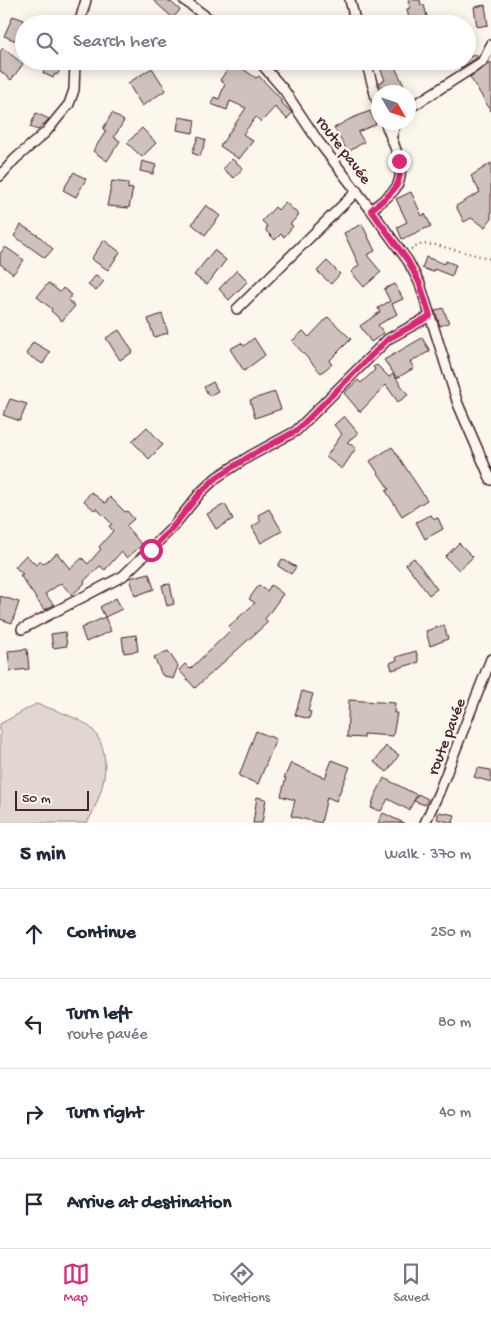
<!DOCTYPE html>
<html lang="en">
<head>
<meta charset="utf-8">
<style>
	body { margin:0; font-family:"Gochi Hand",sans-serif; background:#f2f2f3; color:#1f2937 }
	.compass { position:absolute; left:371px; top:85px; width:45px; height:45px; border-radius:50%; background:#fff; box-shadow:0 2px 12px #0003; rotate:129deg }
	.scale { position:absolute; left:15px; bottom:12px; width:74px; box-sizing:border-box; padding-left:5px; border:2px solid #4a1f2b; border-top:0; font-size:14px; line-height:18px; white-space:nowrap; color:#4a1f2b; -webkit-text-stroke:4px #fbf7ec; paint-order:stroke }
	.stop { position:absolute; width:15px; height:15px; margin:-11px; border:4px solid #db2777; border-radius:50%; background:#fff }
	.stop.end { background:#db2777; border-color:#fff; box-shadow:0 1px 5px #0008 }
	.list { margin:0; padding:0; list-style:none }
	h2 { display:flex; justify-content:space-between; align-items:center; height:65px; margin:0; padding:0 20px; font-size:21px }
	h2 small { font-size:16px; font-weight:400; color:#747a83 }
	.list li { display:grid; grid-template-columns:32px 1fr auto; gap:15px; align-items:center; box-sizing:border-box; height:90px; padding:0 20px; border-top:1px solid #e0e1e3 }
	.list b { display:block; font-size:19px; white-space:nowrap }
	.list p { margin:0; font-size:16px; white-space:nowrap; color:#747a83 }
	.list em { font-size:16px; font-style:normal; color:#747a83 }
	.icon { flex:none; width:28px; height:28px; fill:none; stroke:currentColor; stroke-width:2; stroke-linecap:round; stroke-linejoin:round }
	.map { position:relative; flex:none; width:491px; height:823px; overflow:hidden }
	.search { position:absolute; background:#fff; box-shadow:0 2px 12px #0003; left:15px; right:15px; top:15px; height:55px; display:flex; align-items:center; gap:12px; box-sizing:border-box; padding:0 18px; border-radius:28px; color:#747a83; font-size:19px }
	.sheet { height:425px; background:#fff }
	nav { display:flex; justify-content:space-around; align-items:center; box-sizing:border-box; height:70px; border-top:1px solid #e0e1e3; background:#fff; font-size:14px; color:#747a83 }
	nav a { display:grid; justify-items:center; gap:2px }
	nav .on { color:#db2777 }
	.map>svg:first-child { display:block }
	.green { fill:#e2d7d0; stroke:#967b7e }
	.building { fill:#cfc2bc; stroke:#4a1f2b }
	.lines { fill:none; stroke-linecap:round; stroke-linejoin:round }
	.street-casing { stroke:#4a1f2b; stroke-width:12 }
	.path { stroke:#4a1f2b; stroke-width:2; stroke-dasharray:1 4; stroke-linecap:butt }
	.street { stroke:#fbf7ec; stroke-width:9 }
	.route { stroke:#db2777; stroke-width:6 }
	.labels { text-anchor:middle; stroke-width:5; stroke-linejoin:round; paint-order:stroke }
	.street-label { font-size:16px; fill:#4a1f2b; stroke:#fbf7ec }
</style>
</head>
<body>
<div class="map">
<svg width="491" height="823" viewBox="0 0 491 823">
	<rect width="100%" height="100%" fill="#fbf7ec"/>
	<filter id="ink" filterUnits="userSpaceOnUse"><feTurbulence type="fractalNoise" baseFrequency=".02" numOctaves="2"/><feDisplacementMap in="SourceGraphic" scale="10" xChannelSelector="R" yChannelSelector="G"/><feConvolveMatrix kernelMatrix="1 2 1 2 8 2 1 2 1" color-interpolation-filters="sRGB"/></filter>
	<g filter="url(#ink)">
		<path class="green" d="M 36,704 C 50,708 83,719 92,729 C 116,756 102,796 87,823 L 0,823 L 0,724 Z"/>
		<path class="building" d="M 153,0 L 166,0 L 170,3 L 171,2 L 180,10 L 173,18 Z
			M 408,0 L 420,0 L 421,5 L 424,5 L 429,24 L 410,24 L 407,9 L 410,8 Z
			M 485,5 L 488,25 L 477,27 L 474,7 Z
			M 13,16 L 24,20 L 24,44 L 4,36 Z
			M 3,48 L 23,64 L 11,80 L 0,71 L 0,52 Z
			M 476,54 L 477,58 L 461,68 L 458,61 L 467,61 L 467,58 Z
			M 49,61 L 62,67 L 57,75 L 55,74 L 53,78 L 43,73 Z
			M 377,61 L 392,61 L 407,92 L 384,92 L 379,83 L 385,80 Z
			M 233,62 L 256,78 L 259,76 L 282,100 L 280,101 L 292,113 L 287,119 L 275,107 L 261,122 L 256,117 L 243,134 L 253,141 L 239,159 L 220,146 L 246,108 L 230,101 L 227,110 L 211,104 L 214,97 L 219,99 L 225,84 L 220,80 Z
			M 491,62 L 491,111 L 470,77 Z
			M 152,68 L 166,90 L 142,106 L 128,83 Z
			M 370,111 L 376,124 L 358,132 L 364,142 L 348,152 L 334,128 L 350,119 Z
			M 36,113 L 49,119 L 38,130 L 30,127 Z
			M 112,113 L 124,121 L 114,137 L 120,141 L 107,161 L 93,151 L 106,131 L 103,129 Z
			M 179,117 L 195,120 L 193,133 L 177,130 Z
			M 142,128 L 156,143 L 142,157 L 127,143 Z
			M 198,137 L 206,140 L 200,156 L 192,153 Z
			M 232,159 L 243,168 L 234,178 L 223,169 Z
			M 142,161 L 156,165 L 153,174 L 140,171 Z
			M 491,163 L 491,219 L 485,227 L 471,218 L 464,222 L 456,206 L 480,192 L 471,176 Z
			M 74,172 L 86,179 L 76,197 L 63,190 Z
			M 112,181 L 128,183 L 128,189 L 133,188 L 129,208 L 107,206 Z
			M 411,192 L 422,216 L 425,214 L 431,226 L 402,239 L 397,227 L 407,222 L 396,199 Z
			M 285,202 L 299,215 L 290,224 L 293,226 L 284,237 L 281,234 L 275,240 L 266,231 L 267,226 L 262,221 L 275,207 L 278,210 Z
			M 206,205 L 220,216 L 205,235 L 192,224 Z
			M 362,224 L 375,251 L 367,255 L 381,272 L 364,287 L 351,272 L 359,265 L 344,233 Z
			M 21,225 L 39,236 L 53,249 L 45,258 L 14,236 Z
			M 104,240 L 120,252 L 108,270 L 91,259 Z
			M 4,248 L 7,248 L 24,260 L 13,274 L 0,264 L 0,254 Z
			M 214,250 L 226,260 L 207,285 L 194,275 Z
			M 426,257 L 445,264 L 446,261 L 456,265 L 452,276 L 434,269 L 433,272 L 422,268 Z
			M 327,261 L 340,274 L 331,284 L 317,271 Z
			M 237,270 L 248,281 L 229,300 L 219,289 Z
			M 96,275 L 104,281 L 96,291 L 88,285 Z
			M 48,283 L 60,292 L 63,288 L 72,295 L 68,300 L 75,306 L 62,321 L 51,311 L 52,309 L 37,297 Z
			M 395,284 L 403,299 L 392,304 L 397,314 L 378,325 L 384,333 L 371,342 L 360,326 L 380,312 L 378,308 L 390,301 L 384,289 Z
			M 443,308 L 449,323 L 440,326 L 435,311 Z
			M 162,314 L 168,333 L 154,337 L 148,319 Z
			M 328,317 L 351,339 L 329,361 L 332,364 L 321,373 L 292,341 L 303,331 L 309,337 Z
			M 119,330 L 133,352 L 120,360 L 106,338 Z
			M 254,338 L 265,355 L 244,371 L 230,349 L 241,343 L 244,346 Z
			M 422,338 L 430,351 L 410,362 L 414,368 L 397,378 L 384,360 Z
			M 33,342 L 50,352 L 43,364 L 26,354 Z
			M 377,365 L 389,377 L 393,374 L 408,395 L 398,402 L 386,385 L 360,412 L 344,393 L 358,380 L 361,383 L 375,370 L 373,367 Z
			M 213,382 L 218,391 L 209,396 L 204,387 Z
			M 275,392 L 281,409 L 255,418 L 250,400 Z
			M 10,399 L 27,404 L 20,421 L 3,415 Z
			M 344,416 L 358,433 L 347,442 L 356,448 L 342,469 L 326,457 L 342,434 L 334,425 Z
			M 147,427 L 163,445 L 149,459 L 132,441 Z
			M 392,447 L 427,500 L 402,516 L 386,491 L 389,489 L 370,461 Z
			M 91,492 L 105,503 L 110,497 L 125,512 L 127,511 L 134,519 L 126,526 L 142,545 L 127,558 L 121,552 L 105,570 L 100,566 L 84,581 L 85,583 L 72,595 L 61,583 L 45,594 L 54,605 L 44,610 L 20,575 L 23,574 L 15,567 L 26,555 L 36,565 L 41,561 L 43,564 L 57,553 L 70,569 L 82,558 L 88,564 L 101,549 L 99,547 L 113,531 L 109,526 L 112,524 L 96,508 L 94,510 L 84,501 Z
			M 225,504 L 233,519 L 216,529 L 207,514 Z
			M 269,509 L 282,531 L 261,543 L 252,527 L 261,521 L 258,515 Z
			M 430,515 L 435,519 L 438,518 L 443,529 L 425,539 L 416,522 Z
			M 459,543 L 473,557 L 459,570 L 445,557 Z
			M 414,558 L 437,589 L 429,595 L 406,564 Z
			M 282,559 L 296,567 L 291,574 L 278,566 Z
			M 149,573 L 154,589 L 135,596 L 130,578 Z
			M 170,584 L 174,604 L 167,606 L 162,585 Z
			M 259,585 L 267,591 L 271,585 L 283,594 L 265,619 L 268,622 L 195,688 L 179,670 L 185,664 L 190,669 L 232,629 L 229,626 L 255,603 L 249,599 Z
			M 0,596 L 19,602 L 12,623 L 0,619 Z
			M 116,598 L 122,609 L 105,617 L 100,607 Z
			M 105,617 L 111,631 L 86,642 L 81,628 Z
			M 444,625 L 448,639 L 430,646 L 426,631 Z
			M 65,632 L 67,646 L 53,648 L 51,634 Z
			M 136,635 L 138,651 L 124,653 L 122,637 Z
			M 27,649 L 29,669 L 10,671 L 8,651 Z
			M 168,651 L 178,666 L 173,679 L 162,675 L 154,657 Z
			M 416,651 L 419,662 L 392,670 L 390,663 L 397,660 L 396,657 Z
			M 302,691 L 313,694 L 308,711 L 311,712 L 309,719 L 295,715 Z
			M 349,700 L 395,703 L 394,713 L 397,713 L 393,736 L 364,734 L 364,738 L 347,737 Z
			M 256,731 L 276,739 L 258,784 L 239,776 Z
			M 386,746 L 399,755 L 387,772 L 374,762 Z
			M 332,760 L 350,767 L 336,801 L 327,797 L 321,823 L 291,816 L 295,800 L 281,796 L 286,778 L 284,778 L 291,763 L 325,778 Z
			M 478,768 L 491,770 L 491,782 L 474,777 Z
			M 384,778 L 417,795 L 409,810 L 388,799 L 381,811 L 371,808 L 374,798 Z
			M 418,794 L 428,799 L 425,805 L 414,801 Z
			M 257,797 L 266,799 L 262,823 L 253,823 Z
			M 439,812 L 455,815 L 453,823 L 437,819 Z
			M 383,813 L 404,823 L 378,823 Z"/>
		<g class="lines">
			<g class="street-casing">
				<path id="street" d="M 184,0 L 216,24
					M 350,0 L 356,24
					M 79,24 L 86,0
					M 259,61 L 284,90 L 318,141 L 371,210 L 408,261 L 420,284 L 458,404 L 491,480
					M 366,61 L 378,105
					M 408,109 L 482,62 L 491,45
					M 391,139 L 396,122
					M 0,176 L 15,159 L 46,132 L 69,104 L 74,90 L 75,61
					M 371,210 C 379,203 389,197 395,189 C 409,171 392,141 385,122
					M 237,309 L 357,191
					M 22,629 L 123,576 L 171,529 L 201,492 L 217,477 L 250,456 L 296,431 L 388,339 L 430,316
					M 425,823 L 439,792 L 491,659"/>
			</g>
			<path class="path" d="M 411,249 L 422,244 L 436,245 L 491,259"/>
			<use href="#street" class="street"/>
		</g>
	</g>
	<g class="lines" filter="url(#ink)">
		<path class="route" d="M 151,550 L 171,529 L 201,492 L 217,477 L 250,456 L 296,431 L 388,339 L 430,316 L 420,284 L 408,261 L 371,210 C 390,194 404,188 399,161"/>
	</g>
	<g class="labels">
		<g class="street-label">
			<text transform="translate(345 149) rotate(53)" y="6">route pavée</text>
			<text transform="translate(445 736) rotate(-69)" y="6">route pavée</text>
		</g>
	</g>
</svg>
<svg class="compass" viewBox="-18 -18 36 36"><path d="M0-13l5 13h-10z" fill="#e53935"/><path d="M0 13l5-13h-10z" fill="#747a83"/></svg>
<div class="scale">50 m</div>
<div class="stop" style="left:151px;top:550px"></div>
<div class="stop end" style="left:399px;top:161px"></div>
<div class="search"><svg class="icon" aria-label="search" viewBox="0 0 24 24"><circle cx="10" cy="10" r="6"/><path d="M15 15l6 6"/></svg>Search here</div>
</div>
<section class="sheet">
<h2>5 min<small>Walk · 370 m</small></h2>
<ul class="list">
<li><svg class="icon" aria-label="ahead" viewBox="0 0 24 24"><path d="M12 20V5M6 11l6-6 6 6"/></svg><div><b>Continue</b></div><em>250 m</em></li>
<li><svg class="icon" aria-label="left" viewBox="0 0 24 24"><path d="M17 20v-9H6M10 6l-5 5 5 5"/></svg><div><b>Turn left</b><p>route pavée</p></div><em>80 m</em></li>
<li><svg class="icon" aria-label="right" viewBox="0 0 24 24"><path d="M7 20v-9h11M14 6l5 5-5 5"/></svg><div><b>Turn right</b></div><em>40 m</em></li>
<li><svg class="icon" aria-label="arrive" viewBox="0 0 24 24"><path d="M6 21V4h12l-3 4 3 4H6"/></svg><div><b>Arrive at destination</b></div></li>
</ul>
</section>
<nav>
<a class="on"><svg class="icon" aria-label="map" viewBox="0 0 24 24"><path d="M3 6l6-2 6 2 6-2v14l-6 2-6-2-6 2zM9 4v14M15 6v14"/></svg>Map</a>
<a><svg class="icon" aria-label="directions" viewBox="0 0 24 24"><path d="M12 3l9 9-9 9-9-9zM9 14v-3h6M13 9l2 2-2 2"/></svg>Directions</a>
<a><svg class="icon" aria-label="saved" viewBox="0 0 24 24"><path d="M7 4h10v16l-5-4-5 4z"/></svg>Saved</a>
</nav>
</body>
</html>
